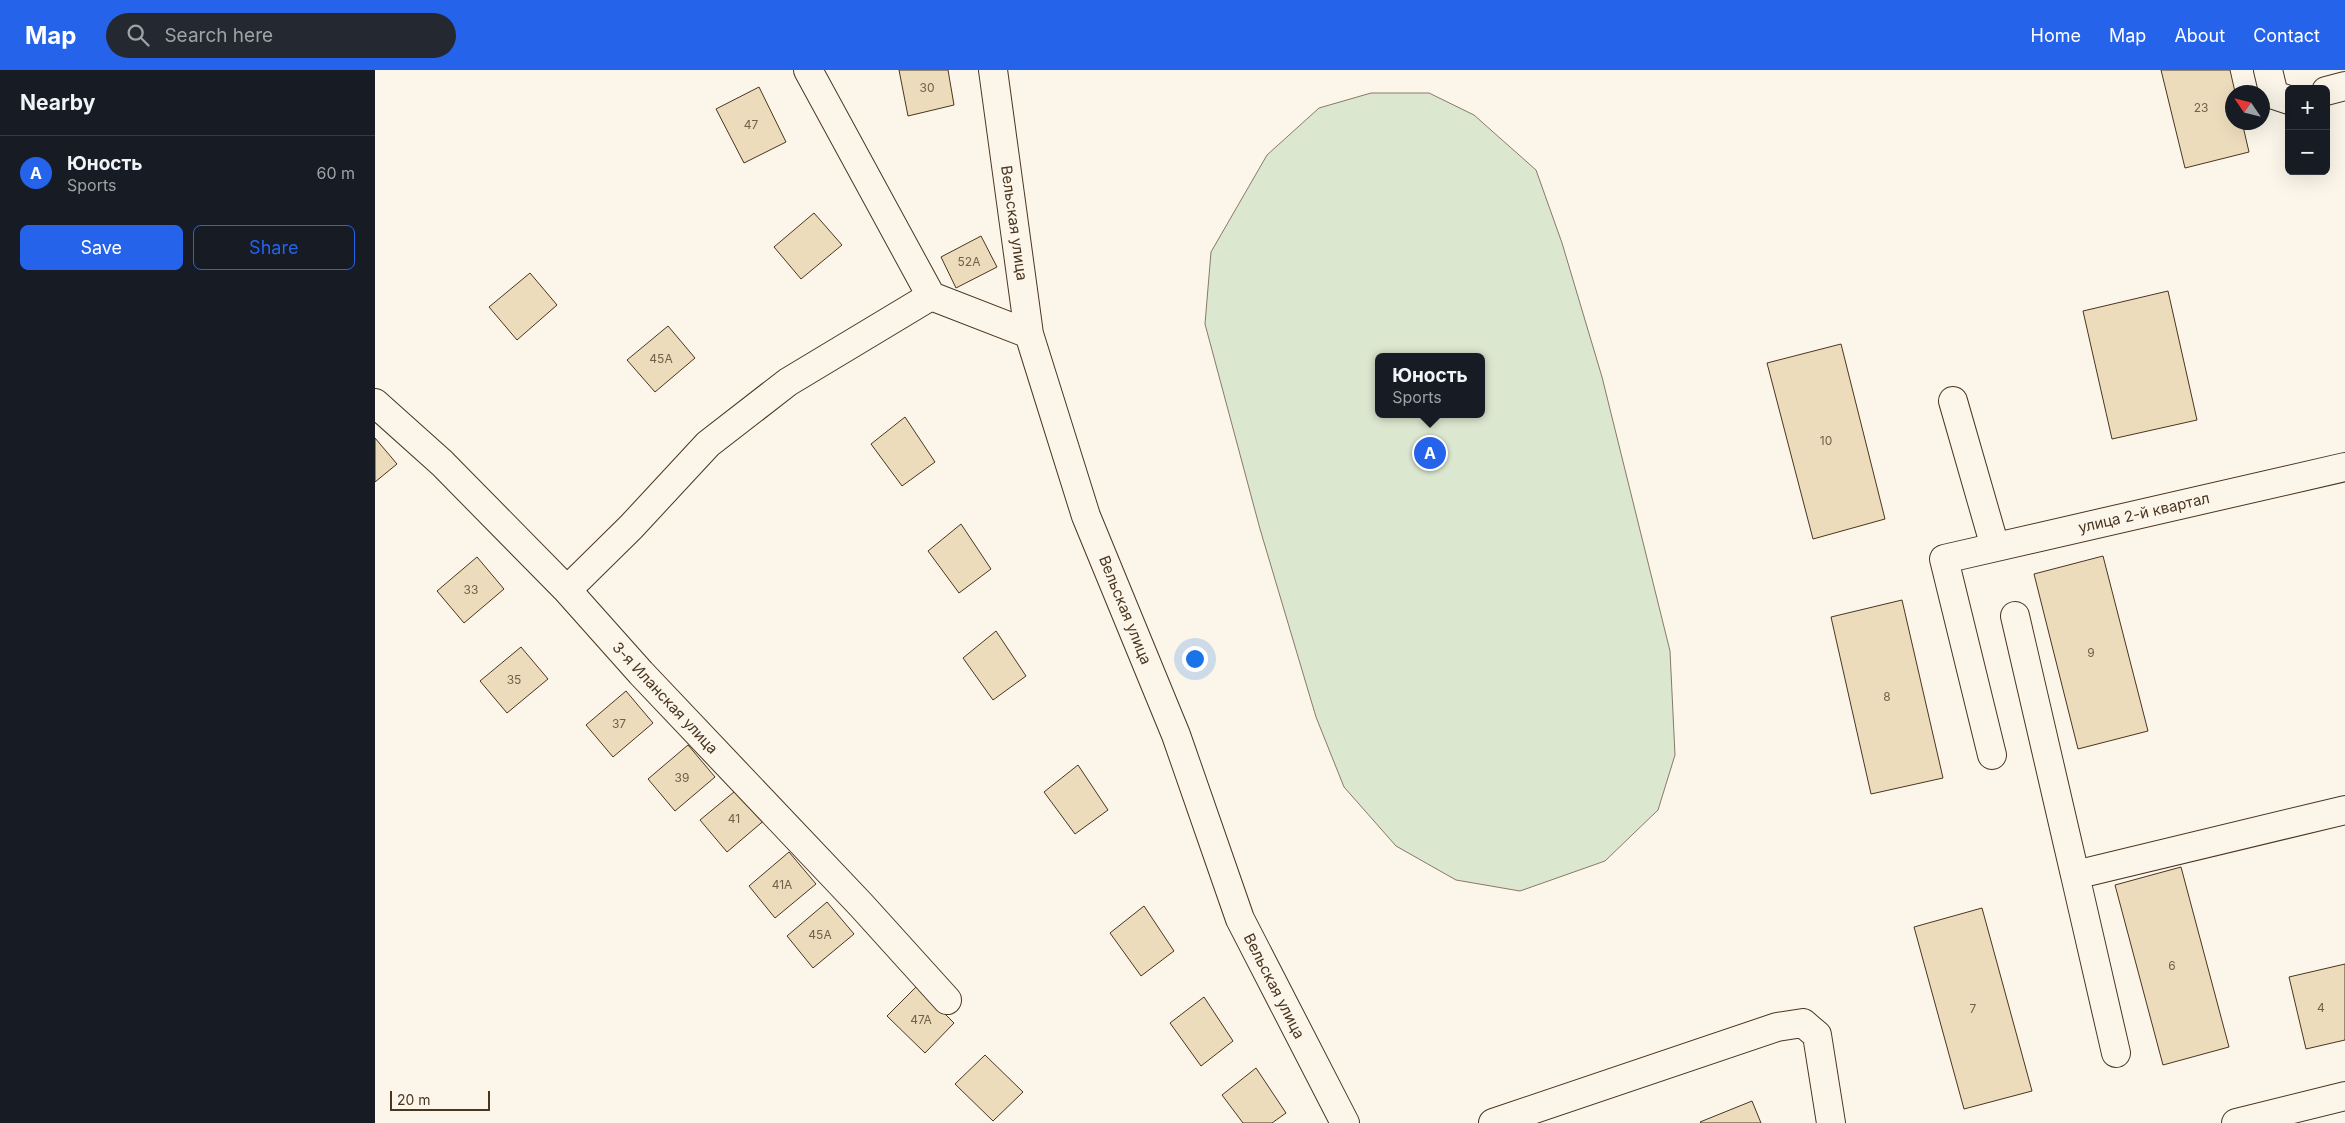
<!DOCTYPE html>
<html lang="en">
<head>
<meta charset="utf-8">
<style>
	body { margin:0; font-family:Inter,sans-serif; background:#242831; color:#f1f3f6 }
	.controls { position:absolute; right:15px; top:15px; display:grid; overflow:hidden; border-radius:8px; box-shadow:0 5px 20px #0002 }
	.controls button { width:45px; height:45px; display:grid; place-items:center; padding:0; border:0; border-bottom:1px solid #363941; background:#171b24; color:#f1f3f6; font:25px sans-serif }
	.compass { position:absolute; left:1850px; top:15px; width:45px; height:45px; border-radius:50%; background:#171b24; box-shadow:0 5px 20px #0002; rotate:305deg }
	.scale { position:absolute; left:15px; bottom:12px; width:100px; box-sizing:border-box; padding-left:5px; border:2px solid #4a3520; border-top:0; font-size:14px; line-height:18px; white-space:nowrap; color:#4a3520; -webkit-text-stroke:4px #fbf6e9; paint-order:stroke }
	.you { position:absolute; left:819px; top:588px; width:18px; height:18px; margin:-12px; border:4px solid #fff; border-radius:50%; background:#1a73e8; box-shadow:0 0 0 8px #1a73e833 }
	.badge { display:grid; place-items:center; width:32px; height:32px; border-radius:50%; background:#2563eb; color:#fff; font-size:16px; font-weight:700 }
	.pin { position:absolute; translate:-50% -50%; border:2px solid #fff; box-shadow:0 1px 5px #0006 }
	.popup { position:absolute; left:1000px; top:283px; width:110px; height:65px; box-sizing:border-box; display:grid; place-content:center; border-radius:8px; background:#171b24; filter:drop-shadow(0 1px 4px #0005); font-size:16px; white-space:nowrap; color:#9ea1a6 }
	.popup b { font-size:19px; color:#f1f3f6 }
	.popup::after { content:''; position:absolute; left:50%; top:100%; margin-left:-10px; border:10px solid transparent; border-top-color:#171b24 }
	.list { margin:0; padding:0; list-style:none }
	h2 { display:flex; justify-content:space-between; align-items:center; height:65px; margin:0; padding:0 20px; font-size:21px }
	h2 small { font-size:16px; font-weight:400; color:#9ea1a6 }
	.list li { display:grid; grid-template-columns:32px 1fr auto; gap:15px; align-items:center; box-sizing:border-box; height:75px; padding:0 20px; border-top:1px solid #363941 }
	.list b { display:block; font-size:19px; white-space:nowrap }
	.list p { margin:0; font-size:16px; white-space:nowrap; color:#9ea1a6 }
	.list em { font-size:16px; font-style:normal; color:#9ea1a6 }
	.actions { display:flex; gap:10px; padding:15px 20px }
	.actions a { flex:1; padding:11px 0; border:1px solid #2563eb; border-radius:8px; text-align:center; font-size:18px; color:#2563eb }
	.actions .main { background:#2563eb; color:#fff }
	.icon { flex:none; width:28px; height:28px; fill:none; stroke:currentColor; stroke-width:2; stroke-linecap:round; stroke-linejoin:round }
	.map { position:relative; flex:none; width:1970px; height:1053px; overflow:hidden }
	header { display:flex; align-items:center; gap:30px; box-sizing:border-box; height:70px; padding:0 25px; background:#2563eb; color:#fff }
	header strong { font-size:24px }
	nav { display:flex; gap:28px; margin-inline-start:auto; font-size:18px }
	.search { width:350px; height:45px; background:#242831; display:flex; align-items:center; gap:12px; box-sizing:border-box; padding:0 18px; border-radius:28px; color:#9ea1a6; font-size:19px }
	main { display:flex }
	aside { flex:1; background:#171b24 }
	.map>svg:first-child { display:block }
	.green { fill:#dce7d0; stroke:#887966; fill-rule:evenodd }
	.building { fill:#ecdcbc; stroke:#4a3520 }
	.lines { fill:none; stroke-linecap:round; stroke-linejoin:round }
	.minor-casing { stroke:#4a3520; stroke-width:30 }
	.minor { stroke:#fbf6e9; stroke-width:28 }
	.labels { text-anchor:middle; stroke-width:4; stroke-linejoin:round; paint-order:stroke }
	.number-label { font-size:12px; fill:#725f47 }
	.street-label { font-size:15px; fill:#4a3520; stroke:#fbf6e9 }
</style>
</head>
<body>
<header>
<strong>Map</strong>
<div class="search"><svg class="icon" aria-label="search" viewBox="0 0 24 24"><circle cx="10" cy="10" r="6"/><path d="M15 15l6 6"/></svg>Search here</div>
<nav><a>Home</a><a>Map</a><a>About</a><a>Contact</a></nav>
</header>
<main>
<aside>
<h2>Nearby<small></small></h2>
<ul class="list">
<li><span class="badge">A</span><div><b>Юность</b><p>Sports</p></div><em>60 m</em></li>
</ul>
<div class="actions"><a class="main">Save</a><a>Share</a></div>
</aside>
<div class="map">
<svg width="1970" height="1053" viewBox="0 0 1970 1053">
	<rect width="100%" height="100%" fill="#fbf6e9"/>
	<path class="green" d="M 996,23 L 1054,23 L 1099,45 L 1161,100 L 1187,173 L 1227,307 L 1295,581 L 1300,685 L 1283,740 L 1230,791 L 1145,821 L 1081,810 L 1021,776 L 969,717 L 941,647 L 885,459 L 830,254 L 836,182 L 892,85 L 944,38 ZM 1004,287 L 1106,287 L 1106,344 L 1004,344 Z"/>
	<path class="building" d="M 524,0 L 573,0 L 579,35 L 533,46 Z
		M 1786,0 L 1855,0 L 1860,22 L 1858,22 L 1858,52 L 1867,52 L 1874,82 L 1810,98 Z
		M 384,17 L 411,72 L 369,93 L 341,39 Z
		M 439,143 L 467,175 L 426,209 L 399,177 Z
		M 606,166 L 622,197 L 581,218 L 566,187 Z
		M 155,203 L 182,235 L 142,270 L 114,237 Z
		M 1793,221 L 1822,350 L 1737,369 L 1708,241 Z
		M 293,256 L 320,288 L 280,322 L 252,290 Z
		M 1466,274 L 1510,449 L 1438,469 L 1392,293 Z
		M 530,347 L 560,392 L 527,416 L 496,374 Z
		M 0,368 L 22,394 L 0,412 Z
		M 586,454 L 616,499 L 584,523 L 553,481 Z
		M 1728,486 L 1773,661 L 1703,679 L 1659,504 Z
		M 102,487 L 129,519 L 89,553 L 62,521 Z
		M 1527,530 L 1568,708 L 1496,724 L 1456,547 Z
		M 621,561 L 651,606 L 618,630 L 588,588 Z
		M 146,577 L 173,609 L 132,643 L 105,611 Z
		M 251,621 L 278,653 L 238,687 L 211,655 Z
		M 313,675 L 340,707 L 300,741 L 273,709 Z
		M 703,695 L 733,740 L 700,764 L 669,722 Z
		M 365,717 L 392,748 L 352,782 L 325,750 Z
		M 414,782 L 441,814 L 400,848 L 374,816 Z
		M 1806,797 L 1854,977 L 1788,995 L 1740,815 Z
		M 452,832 L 479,864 L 438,898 L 412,866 Z
		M 769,836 L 799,881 L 766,906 L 735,863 Z
		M 1607,838 L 1657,1021 L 1589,1039 L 1539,857 Z
		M 1970,894 L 1970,970 L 1931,979 L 1914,907 Z
		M 542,916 L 579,953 L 550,983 L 512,946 Z
		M 829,927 L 858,971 L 826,996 L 795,953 Z
		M 610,985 L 648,1022 L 618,1051 L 580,1014 Z
		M 881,998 L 911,1043 L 897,1053 L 868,1053 L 847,1025 Z
		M 1377,1031 L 1386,1053 L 1326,1053 L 1325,1052 Z"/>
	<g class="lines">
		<g class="minor-casing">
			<path id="minor" d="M 433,0 L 556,226 L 654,264
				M 618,0 L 654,264 L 711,446 L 801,665 L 865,849 L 970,1053
				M 1893,0 L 1899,25 L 1914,30
				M 1951,21 L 1970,16
				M 1578,331 L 1620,477
				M 0,333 L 67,393 L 192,520 L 266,603 L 487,836 L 572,930
				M 192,520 L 256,457 L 333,374 L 413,312 L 556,226
				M 1640,546 L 1700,805
				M 1617,685 L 1569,489 L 1970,397
				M 1741,983 L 1700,805 L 1970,740
				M 1118,1053 L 1402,957 L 1428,953 L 1442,965 L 1456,1053
				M 1861,1053 L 1970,1026"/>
		</g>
		<use href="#minor" class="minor"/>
	</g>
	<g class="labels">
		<g class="number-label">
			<text x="552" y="22">30</text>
			<text x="1826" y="42">23</text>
			<text x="376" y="59">47</text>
			<text x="594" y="196">52А</text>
			<text x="286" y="293">45А</text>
			<text x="1451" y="375">10</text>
			<text x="96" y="524">33</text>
			<text x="1716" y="587">9</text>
			<text x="139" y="614">35</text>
			<text x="1512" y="631">8</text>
			<text x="244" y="658">37</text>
			<text x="307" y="712">39</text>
			<text x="359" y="753">41</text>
			<text x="407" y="819">41А</text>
			<text x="445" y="869">45А</text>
			<text x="1797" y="900">6</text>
			<text x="1946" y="942">4</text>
			<text x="1598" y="943">7</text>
			<text x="546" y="954">47А</text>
		</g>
		<g class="street-label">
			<text transform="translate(639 153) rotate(82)" y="5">Вельская улица</text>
			<text transform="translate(1769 443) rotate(-13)" y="5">улица 2-й квартал</text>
			<text transform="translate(750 540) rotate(68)" y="5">Вельская улица</text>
			<text transform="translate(290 628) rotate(47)" y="5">3-я Иланская улица</text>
			<text transform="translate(899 916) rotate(63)" y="5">Вельская улица</text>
		</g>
	</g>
</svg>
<div class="controls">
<button>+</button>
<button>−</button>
</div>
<svg class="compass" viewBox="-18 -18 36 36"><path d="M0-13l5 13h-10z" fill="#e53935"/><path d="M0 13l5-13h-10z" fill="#9ea1a6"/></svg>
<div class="scale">20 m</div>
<div class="you"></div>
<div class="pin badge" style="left:1055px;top:383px">A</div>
<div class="popup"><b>Юность</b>Sports</div>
</div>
</main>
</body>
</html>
